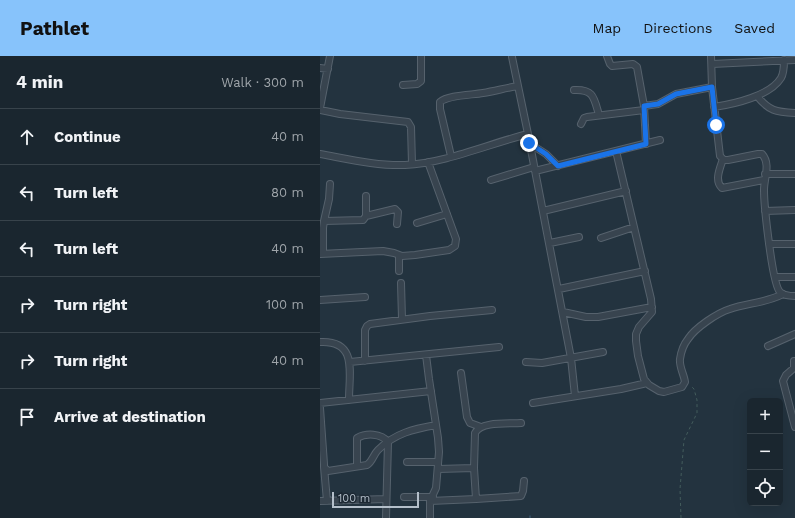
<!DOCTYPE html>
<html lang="en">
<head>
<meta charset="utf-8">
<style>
	body { margin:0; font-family:"Work Sans",sans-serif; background:#27323b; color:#f1f3f6 }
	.controls { position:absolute; right:12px; bottom:12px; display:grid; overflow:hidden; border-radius:6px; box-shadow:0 4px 16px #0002 }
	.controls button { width:36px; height:36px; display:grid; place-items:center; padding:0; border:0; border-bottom:1px solid #38434b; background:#1a262f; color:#f1f3f6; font:20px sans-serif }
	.scale { position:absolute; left:12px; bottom:10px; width:87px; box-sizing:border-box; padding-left:4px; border:2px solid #b4bfca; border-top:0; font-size:11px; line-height:14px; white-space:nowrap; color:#b4bfca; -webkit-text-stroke:3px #1d2934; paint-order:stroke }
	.stop { position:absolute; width:12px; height:12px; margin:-9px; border:3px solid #1a73e8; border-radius:50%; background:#fff }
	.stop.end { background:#1a73e8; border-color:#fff; box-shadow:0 1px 4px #0008 }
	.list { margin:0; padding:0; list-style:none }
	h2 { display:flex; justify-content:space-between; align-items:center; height:52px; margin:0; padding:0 16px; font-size:17px }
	h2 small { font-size:13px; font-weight:400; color:#9fa5aa }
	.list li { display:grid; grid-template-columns:26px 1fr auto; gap:12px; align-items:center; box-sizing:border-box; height:56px; padding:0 16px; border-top:1px solid #38434b }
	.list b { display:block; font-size:15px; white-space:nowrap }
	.list em { font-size:13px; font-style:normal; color:#9fa5aa }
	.icon { flex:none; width:22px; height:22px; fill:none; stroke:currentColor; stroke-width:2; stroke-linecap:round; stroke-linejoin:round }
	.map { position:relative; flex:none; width:475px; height:462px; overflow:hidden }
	header { display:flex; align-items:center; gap:24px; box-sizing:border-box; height:56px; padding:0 20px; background:#87c3fb; color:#111 }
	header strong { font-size:19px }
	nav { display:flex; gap:22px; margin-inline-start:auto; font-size:14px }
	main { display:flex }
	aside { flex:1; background:#1a262f }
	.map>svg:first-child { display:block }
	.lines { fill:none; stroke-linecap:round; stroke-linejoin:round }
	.stream { stroke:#365167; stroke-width:1.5 }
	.street-casing { stroke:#56626d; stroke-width:8 }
	.path { stroke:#435c5c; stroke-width:1; stroke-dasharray:3 3; stroke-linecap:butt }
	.street { stroke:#38444f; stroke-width:6 }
	.route { stroke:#1a73e8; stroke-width:5 }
</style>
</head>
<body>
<header>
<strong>Pathlet</strong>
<nav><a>Map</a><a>Directions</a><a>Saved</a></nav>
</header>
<main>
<aside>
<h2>4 min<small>Walk · 300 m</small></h2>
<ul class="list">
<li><svg class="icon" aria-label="ahead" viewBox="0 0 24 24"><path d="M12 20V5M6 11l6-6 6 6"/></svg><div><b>Continue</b></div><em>40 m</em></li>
<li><svg class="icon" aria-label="left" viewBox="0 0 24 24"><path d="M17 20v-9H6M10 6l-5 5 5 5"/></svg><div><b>Turn left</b></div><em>80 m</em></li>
<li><svg class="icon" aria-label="left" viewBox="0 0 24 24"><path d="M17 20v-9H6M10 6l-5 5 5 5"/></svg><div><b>Turn left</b></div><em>40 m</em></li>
<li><svg class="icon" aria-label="right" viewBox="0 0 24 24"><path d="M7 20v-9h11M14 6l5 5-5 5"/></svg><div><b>Turn right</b></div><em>100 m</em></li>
<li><svg class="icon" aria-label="right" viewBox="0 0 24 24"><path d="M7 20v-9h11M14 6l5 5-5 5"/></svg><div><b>Turn right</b></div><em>40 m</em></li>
<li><svg class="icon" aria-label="arrive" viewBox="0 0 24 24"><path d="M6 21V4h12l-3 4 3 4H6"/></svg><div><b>Arrive at destination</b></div></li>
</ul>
</aside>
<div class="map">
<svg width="475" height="462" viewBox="0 0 475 462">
	<rect width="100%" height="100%" fill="#23333f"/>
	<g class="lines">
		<path class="stream" d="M 210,460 L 210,462"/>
		<g class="street-casing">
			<path id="street" d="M 287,0 L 290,8 L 292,10 L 313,8 L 317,11 L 324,50 L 326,88
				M 391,0 L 392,31 L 400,100 L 404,104 L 408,104 L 438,98 L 442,98 C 451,108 444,122 444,134 C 444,148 452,228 460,236 C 464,240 470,240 475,240
				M 192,1 L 208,78
				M 392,8 L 475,4
				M 0,12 L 8,13
				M 83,29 L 97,28 L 101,25 L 101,0
				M 254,34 C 274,33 274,42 279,59
				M 437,40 C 449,55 456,56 475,57
				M 324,50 L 338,48 L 356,38 L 392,31
				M 394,51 C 414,48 450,40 461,22 C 464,17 464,10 464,4
				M 0,52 L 10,0
				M 0,54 L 20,58 L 88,66 L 91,71 L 92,108
				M 261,68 L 264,62 L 267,61 L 324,54
				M 209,87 L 226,98 L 238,110
				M 296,95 L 331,243 L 332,256 L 319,271 L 316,278 L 316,285 L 318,300 L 324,323 L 329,329 L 339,335 L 344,336 L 362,331 L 365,326 C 364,318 359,311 360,303 C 361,296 364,288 368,283 C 375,272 397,257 410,253 C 427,247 446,247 463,238
				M 0,98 C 28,103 57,110 85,109 C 126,107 168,88 208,78 L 251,302 L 255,340
				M 131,100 L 120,53 L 120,46 C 128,39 152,39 163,37 C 175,35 186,32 198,30
				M 403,103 C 400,112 394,125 402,132 L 444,124
				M 215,115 L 340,84
				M 445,118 L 475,118
				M 171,124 L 214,111
				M 223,155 L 306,135
				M 445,155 L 475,154
				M 46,160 L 75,153 L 78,156 L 77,168
				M 4,165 L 9,143 L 10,128
				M 97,167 L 127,158
				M 281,182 L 314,171
				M 230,187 L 259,181
				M 449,188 L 475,188
				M 0,198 L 63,195 L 74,197 L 82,200 L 95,199 L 129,194 L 135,190 L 136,183 L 108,106
				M 3,198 L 3,172 L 4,165 L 43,164 L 46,160 L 46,140
				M 79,200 L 79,215
				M 455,221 L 475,221
				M 81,227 L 82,263
				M 239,233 L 325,215
				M 0,244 L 45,241
				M 243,256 L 266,261 L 278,261 L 332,251
				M 0,286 C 38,284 29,317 29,344
				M 448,290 L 475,278
				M 106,299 L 109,323 L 118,382 L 119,396 L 116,432 L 110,445
				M 45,305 L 45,274 L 47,270 L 50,268 L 110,260 L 172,254
				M 474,305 L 474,312 L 466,319 L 463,325 L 475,371
				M 30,306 L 179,291
				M 206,306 L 222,307 L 283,296
				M 141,317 L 147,361 L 150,367 L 161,371
				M 0,347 L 111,335
				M 213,347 L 301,333 L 327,327
				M 0,352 L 4,408 L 4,411 L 8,415 L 47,409 C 53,405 53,399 58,394 C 75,377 94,373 116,369
				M 87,406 L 118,406
				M 37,410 L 37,382 C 46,377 61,377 68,386 L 66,462
				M 4,411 L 7,445
				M 118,413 L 154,412
				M 84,441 L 113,441
				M 156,443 L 201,440 L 203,435 L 204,425
				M 0,445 L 66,443
				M 110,462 L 110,445 L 156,443 L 154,412 L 155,377 C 161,365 189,368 201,367"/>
		</g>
		<path class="path" d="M 361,462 L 360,433 L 364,384 L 377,357 L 377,344 L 374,333 L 371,330"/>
		<use href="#street" class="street"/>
	</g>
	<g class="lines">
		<path class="route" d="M 209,87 L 226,98 L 238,110 L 326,88 L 324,50 L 338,48 L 356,38 L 392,31 L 396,69"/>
	</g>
</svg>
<div class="controls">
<button>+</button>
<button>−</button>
<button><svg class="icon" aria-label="locate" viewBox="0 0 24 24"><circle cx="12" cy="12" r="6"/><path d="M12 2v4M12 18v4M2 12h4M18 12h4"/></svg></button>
</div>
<div class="scale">100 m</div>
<div class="stop" style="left:396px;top:69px"></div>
<div class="stop end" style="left:209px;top:87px"></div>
</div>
</main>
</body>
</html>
